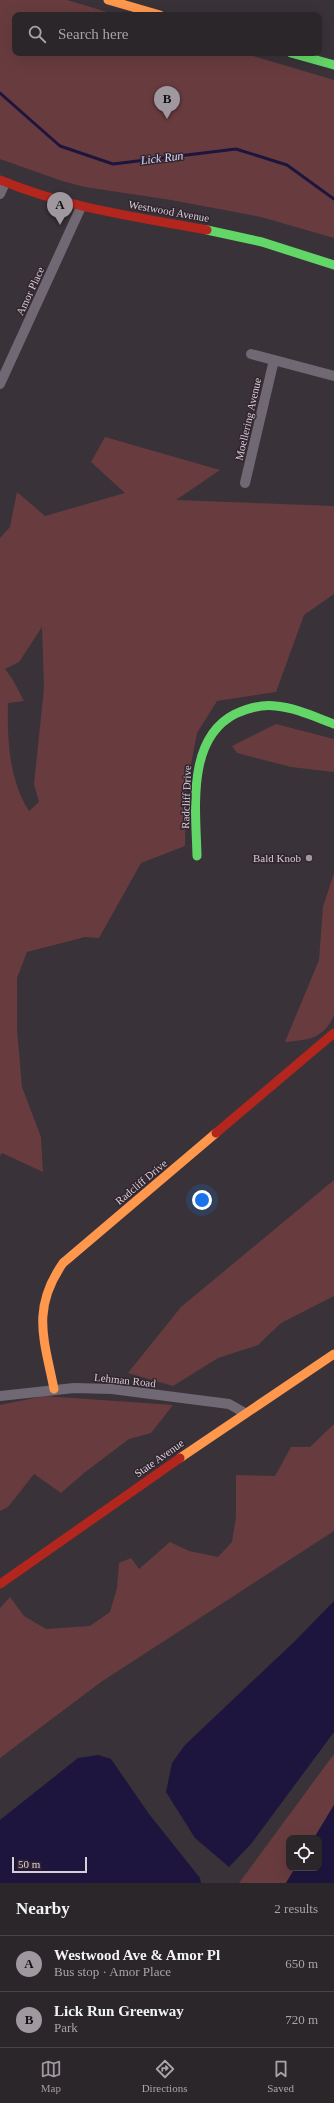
<!DOCTYPE html>
<html lang="en">
<head>
<meta charset="utf-8">
<style>
	body { margin:0; font-family:"Times New Roman",serif; background:#332e32; color:#f1f3f6 }
	.controls { position:absolute; right:12px; bottom:12px; display:grid; overflow:hidden; border-radius:8px; box-shadow:0 4px 16px #0002 }
	.controls button { width:36px; height:36px; display:grid; place-items:center; padding:0; border:0; border-bottom:1px solid #474347; background:#2b262a; color:#f1f3f6; font:20px sans-serif }
	.scale { position:absolute; left:12px; bottom:10px; width:75px; box-sizing:border-box; padding-left:4px; border:2px solid #d7cfd6; border-top:0; font-size:11px; line-height:14px; white-space:nowrap; color:#d7cfd6; -webkit-text-stroke:3px #322530; paint-order:stroke }
	.you { position:absolute; left:202px; top:1200px; width:14px; height:14px; margin:-10px; border:3px solid #fff; border-radius:50%; background:#1a73e8; box-shadow:0 0 0 6px #1a73e833 }
	.badge { display:grid; place-items:center; width:26px; height:26px; border-radius:50%; background:#a0989f; color:#111; font-size:13px; font-weight:700 }
	.pin { position:absolute; translate:-50% -33px; filter:drop-shadow(0 1px 2px #0008) }
	.pin::after { content:''; position:absolute; top:21px; width:14px; height:12px; background:inherit; clip-path:polygon(0 0,100% 0,50% 100%) }
	.list { margin:0; padding:0; list-style:none }
	h2 { display:flex; justify-content:space-between; align-items:center; height:52px; margin:0; padding:0 16px; font-size:17px }
	h2 small { font-size:13px; font-weight:400; color:#a6a5a8 }
	.list li { display:grid; grid-template-columns:26px 1fr auto; gap:12px; align-items:center; box-sizing:border-box; height:56px; padding:0 16px; border-top:1px solid #474347 }
	.list b { display:block; font-size:15px; white-space:nowrap }
	.list p { margin:0; font-size:13px; white-space:nowrap; color:#a6a5a8 }
	.list em { font-size:13px; font-style:normal; color:#a6a5a8 }
	.icon { flex:none; width:22px; height:22px; fill:none; stroke:currentColor; stroke-width:2; stroke-linecap:round; stroke-linejoin:round }
	.map { position:relative; flex:none; width:334px; height:1883px; overflow:hidden }
	.search { position:absolute; background:#2b262a; box-shadow:0 4px 16px #0002; left:12px; right:12px; top:12px; height:44px; display:flex; align-items:center; gap:10px; box-sizing:border-box; padding:0 14px; border-radius:8px; color:#a6a5a8; font-size:15px }
	.sheet { height:164px; background:#2b262a }
	nav { display:flex; justify-content:space-around; align-items:center; box-sizing:border-box; height:56px; border-top:1px solid #474347; background:#2b262a; font-size:11px; color:#a6a5a8 }
	nav a { display:grid; justify-items:center; gap:2px }
	nav .on { color:#a0989f }
	.map>svg:first-child { display:block }
	.green { fill:#683c3f; fill-rule:evenodd }
	.water { fill:#1d153e }
	.lines { fill:none; stroke-linecap:round; stroke-linejoin:round }
	.stream { stroke:#1d153e; stroke-width:3 }
	.street { stroke:#706974; stroke-width:10 }
	.fast { stroke:#63d668; stroke-width:9 }
	.slow { stroke:#ff974d; stroke-width:9 }
	.jam { stroke:#b3261e; stroke-width:9 }
	.poi-dot { fill:#a0989f; stroke:#322530; stroke-width:1.5 }
	.labels { text-anchor:middle; stroke-width:3; stroke-linejoin:round; paint-order:stroke }
	.street-label { font-size:11px; fill:#d7cfd6; stroke:#322530 }
	.poi-label { font-size:11px; fill:#d7cfd6; stroke:#322530; text-anchor:end }
	.water-label { font-size:12px; font-style:italic; fill:#ddddfd; stroke:#322530 }
</style>
</head>
<body>
<div class="map">
<svg width="334" height="1883" viewBox="0 0 334 1883">
	<rect width="100%" height="100%" fill="#393238"/>
	<path class="green" d="M 0,0 L 67,0 L 117,15 L 15,15 L 15,53 L 243,53 L 334,80 L 334,238 L 261,217 L 171,200 L 85,187 L 62,181 L 0,159 Z
		M 105,437 L 220,470 L 176,500 L 334,506 L 334,594 L 304,615 L 276,692 L 217,701 L 197,733 L 186,790 L 185,846 L 141,863 L 99,938 L 85,937 L 27,952 L 17,978 L 17,1029 L 22,1087 L 41,1137 L 43,1172 L 2,1153 L 0,1156 L 0,538 L 10,527 L 17,492 L 45,516 L 125,493 L 91,462 ZM 42,627 L 44,688 L 34,784 L 39,802 L 29,811 C 9,780 7,739 8,703 L 24,701 L 13,680 L 5,669 L 19,662 Z
		M 276,724 L 334,739 L 334,772 L 291,767 L 237,753 L 232,746 Z
		M 334,873 L 334,1015 C 324,1039 308,1040 285,1042 L 319,960 L 323,907 Z
		M 334,1180 L 334,1296 L 281,1323 L 258,1345 L 218,1358 L 173,1386 L 128,1373 L 181,1307 Z
		M 44,1396 L 173,1405 L 151,1433 L 129,1439 L 84,1473 L 61,1493 L 34,1474 L 8,1507 L 0,1511 L 0,1405 Z
		M 334,1424 L 334,1531 L 101,1682 L 0,1758 L 0,1608 L 10,1597 L 24,1616 L 46,1629 L 90,1626 L 110,1612 L 117,1588 L 119,1563 L 131,1558 L 139,1569 L 170,1542 L 189,1551 L 218,1557 L 232,1542 L 236,1517 L 236,1475 L 275,1476 L 291,1447 L 310,1447 Z
		M 334,1754 L 334,1805 L 314,1838 L 289,1838 L 289,1868 L 295,1868 L 286,1883 L 239,1883 Z"/>
	<path class="water" d="M 334,1601 L 334,1732 L 251,1844 L 229,1867 L 195,1838 L 166,1792 L 172,1763 L 185,1745 L 295,1641 Z
		M 98,1755 L 111,1759 L 149,1814 L 200,1878 L 201,1883 L 0,1883 L 0,1820 L 78,1758 Z
		M 334,1805 L 334,1883 L 286,1883 L 295,1868 L 319,1868 L 319,1838 L 314,1838 Z"/>
	<g class="lines">
		<path class="stream" d="M 0,93 L 60,146 L 113,164 L 236,149 L 287,165 L 334,199"/>
		<path class="street" d="M 0,194 L 5,183
			M 251,354 L 334,376
			M 0,384 L 81,207
			M 245,483 L 274,360
			M 0,1396 L 74,1388 L 112,1389 L 229,1404 L 245,1413"/>
		<path class="fast" d="M 291,53 L 334,65
			M 207,230 L 262,242 L 334,265
			M 197,856 C 196,810 186,739 235,714 C 248,708 261,704 276,706 C 296,708 315,717 334,724"/>
		<path class="slow" d="M 108,0 L 160,15
			M 54,1389 C 44,1339 31,1309 63,1263 L 216,1133
			M 180,1458 L 334,1354"/>
		<path class="jam" d="M 0,180 C 67,208 136,217 207,230
			M 216,1133 L 334,1033
			M 0,1584 L 180,1458"/>
	</g>
	<circle class="poi-dot" cx="309" cy="858" r="4"/>
	<g class="labels">
		<g class="street-label">
			<text transform="translate(169 211) rotate(10)" y="4">Westwood Avenue</text>
			<text transform="translate(30 291) rotate(-65)" y="4">Amor Place</text>
			<text transform="translate(248 419) rotate(-77)" y="4">Moellering Avenue</text>
			<text transform="translate(186 797) rotate(-88)" y="4">Radcliff Drive</text>
			<text transform="translate(141 1182) rotate(-40)" y="4">Radcliff Drive</text>
			<text transform="translate(125 1380) rotate(6)" y="4">Lehman Road</text>
			<text transform="translate(159 1458) rotate(-35)" y="4">State Avenue</text>
		</g>
		<g class="poi-label">
			<text x="301" y="862">Bald Knob</text>
		</g>
		<g class="water-label">
			<text transform="translate(162 158) rotate(-7)" y="4">Lick Run</text>
		</g>
	</g>
</svg>
<div class="controls">
<button><svg class="icon" aria-label="locate" viewBox="0 0 24 24"><circle cx="12" cy="12" r="6"/><path d="M12 2v4M12 18v4M2 12h4M18 12h4"/></svg></button>
</div>
<div class="scale">50 m</div>
<div class="you"></div>
<div class="pin badge" style="left:60px;top:225px">A</div>
<div class="pin badge" style="left:167px;top:119px">B</div>
<div class="search"><svg class="icon" aria-label="search" viewBox="0 0 24 24"><circle cx="10" cy="10" r="6"/><path d="M15 15l6 6"/></svg>Search here</div>
</div>
<section class="sheet">
<h2>Nearby<small>2 results</small></h2>
<ul class="list">
<li><span class="badge">A</span><div><b>Westwood Ave &amp; Amor Pl</b><p>Bus stop · Amor Place</p></div><em>650 m</em></li>
<li><span class="badge">B</span><div><b>Lick Run Greenway</b><p>Park</p></div><em>720 m</em></li>
</ul>
</section>
<nav>
<a class="on"><svg class="icon" aria-label="map" viewBox="0 0 24 24"><path d="M3 6l6-2 6 2 6-2v14l-6 2-6-2-6 2zM9 4v14M15 6v14"/></svg>Map</a>
<a><svg class="icon" aria-label="directions" viewBox="0 0 24 24"><path d="M12 3l9 9-9 9-9-9zM9 14v-3h6M13 9l2 2-2 2"/></svg>Directions</a>
<a><svg class="icon" aria-label="saved" viewBox="0 0 24 24"><path d="M7 4h10v16l-5-4-5 4z"/></svg>Saved</a>
</nav>
</body>
</html>
